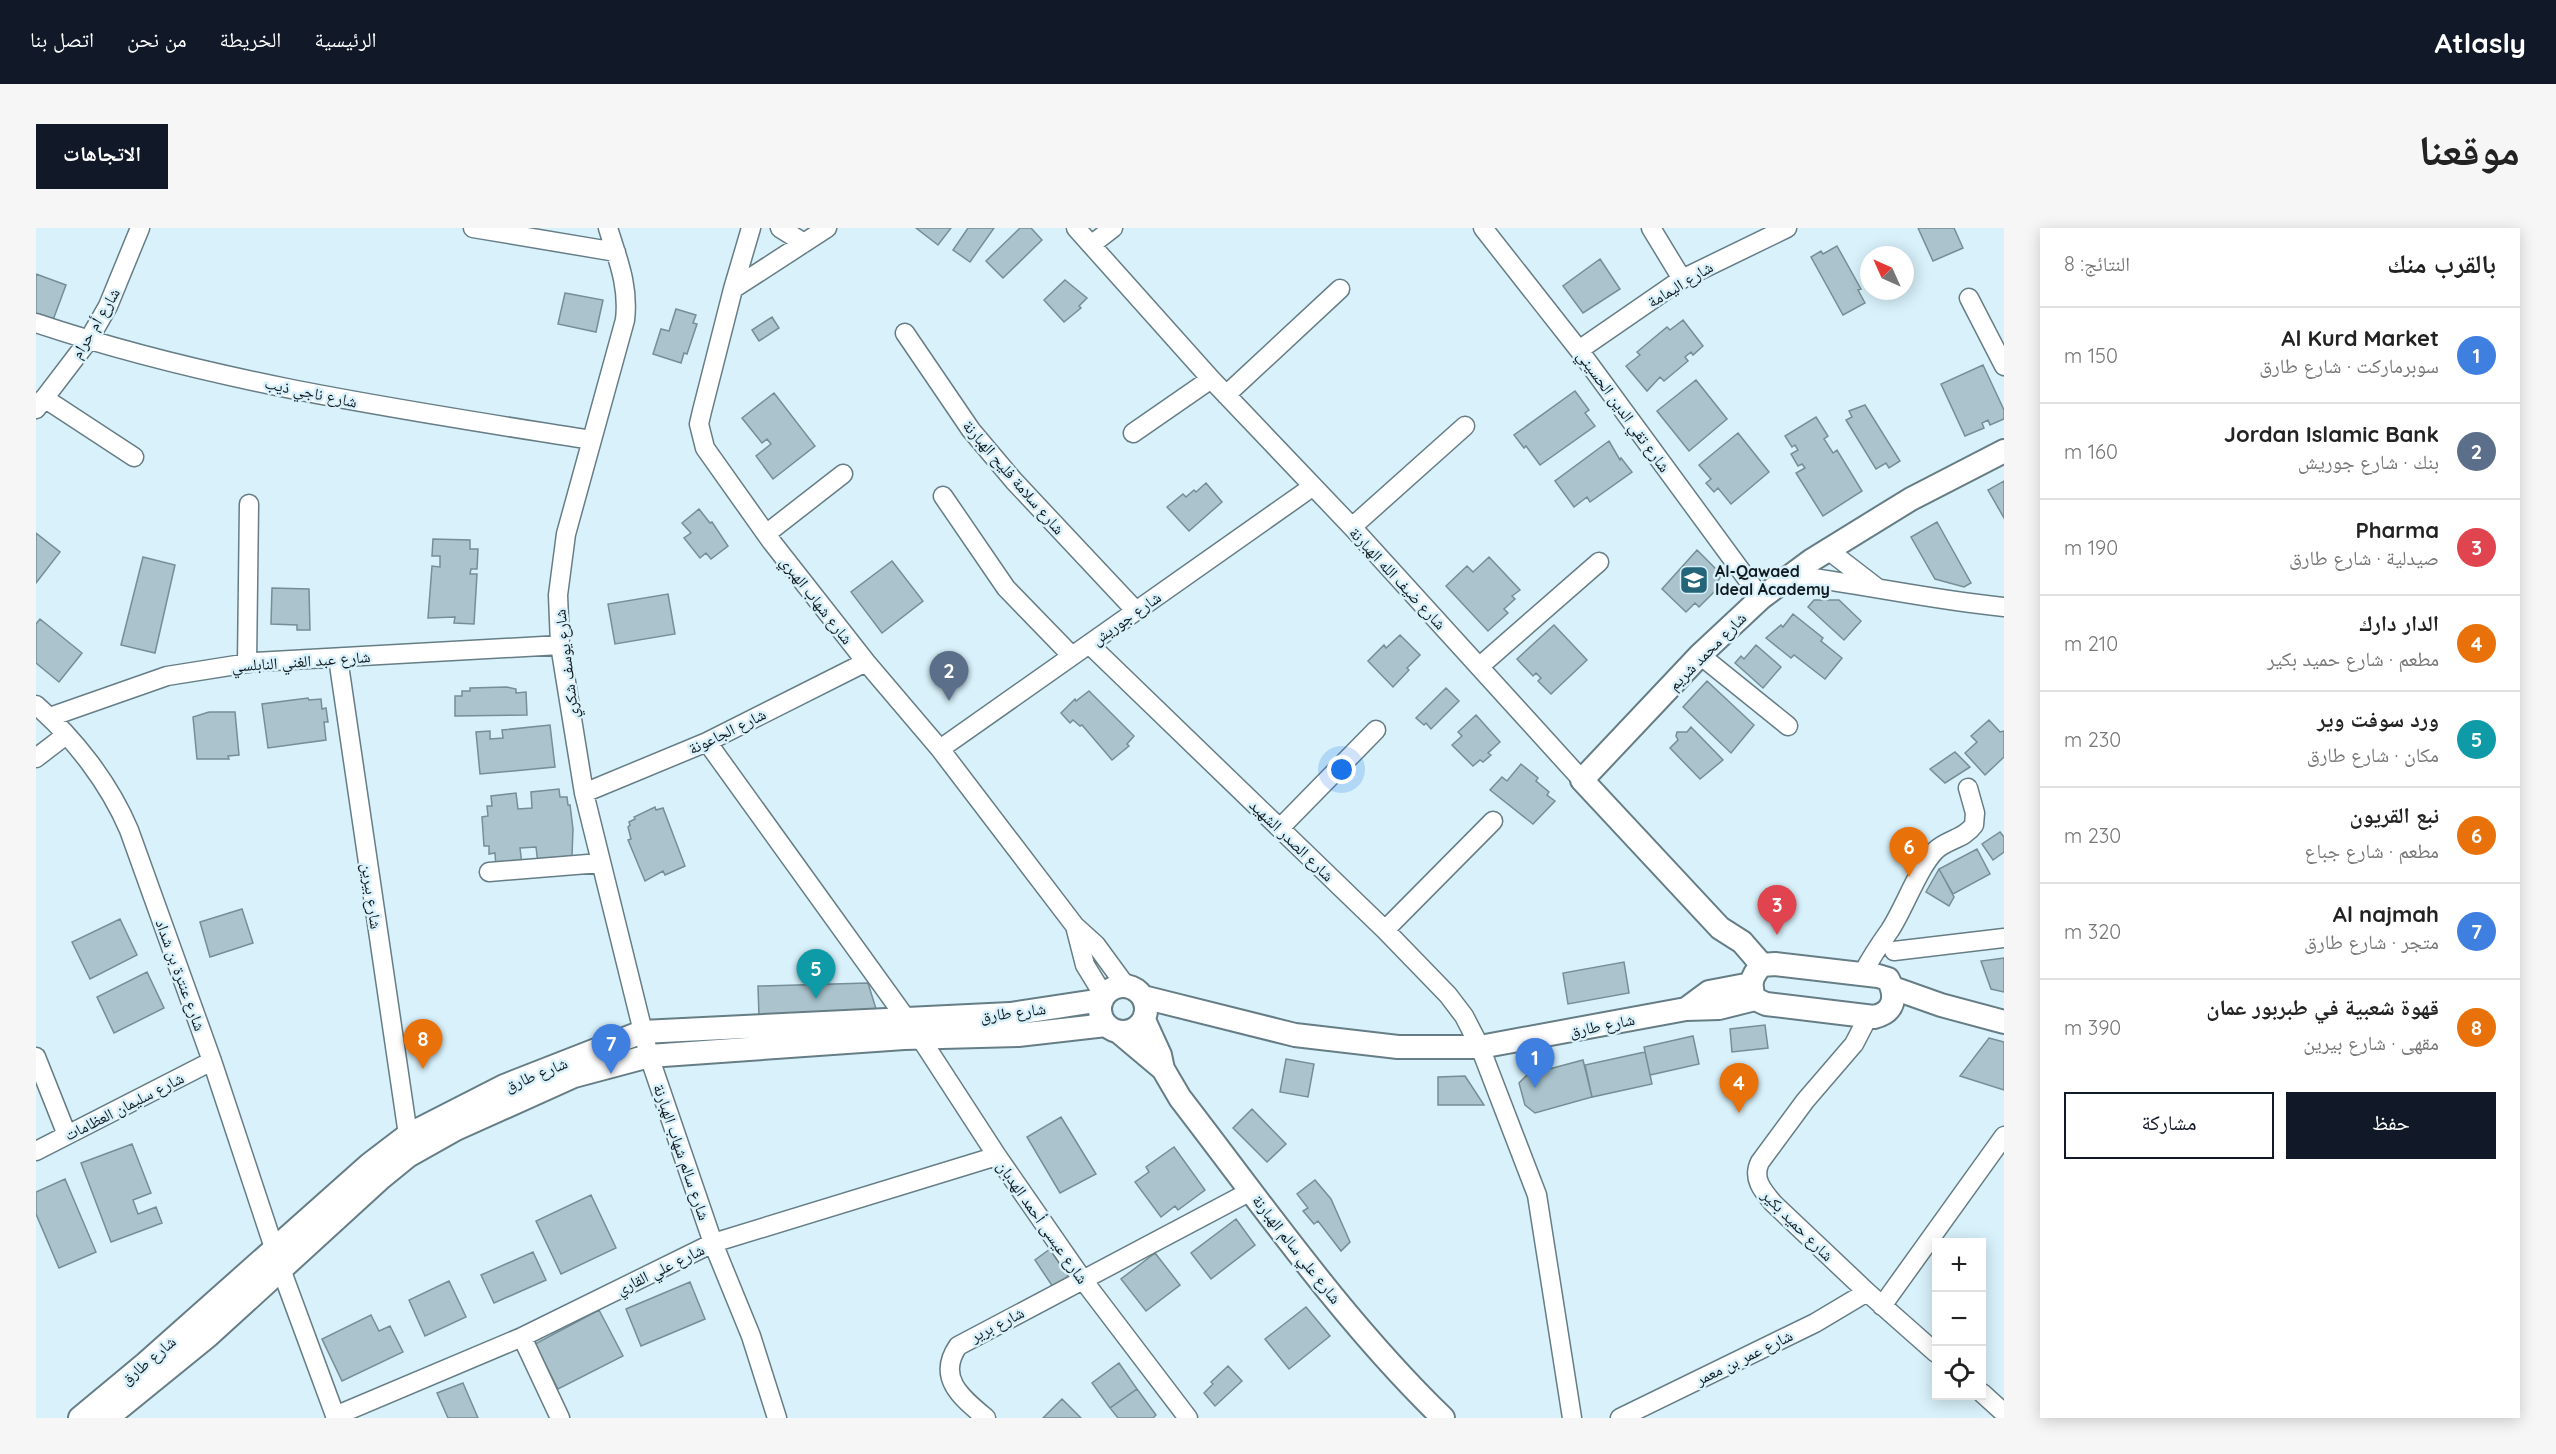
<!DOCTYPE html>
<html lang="ar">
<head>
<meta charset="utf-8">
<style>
	body { margin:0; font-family:Quicksand,"Noto Naskh Arabic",sans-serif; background:#f6f6f6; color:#222; direction:rtl }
	.controls { position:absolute; right:18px; bottom:18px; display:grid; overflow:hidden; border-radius:0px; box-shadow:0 3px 15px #0003 }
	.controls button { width:54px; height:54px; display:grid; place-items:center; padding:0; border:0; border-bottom:2px solid #e0e0e0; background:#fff; color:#222; font:30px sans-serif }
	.compass { position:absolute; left:1824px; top:18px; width:54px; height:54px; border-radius:50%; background:#fff; box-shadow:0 3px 15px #0003; rotate:315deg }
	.you { position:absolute; left:1306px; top:542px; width:21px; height:21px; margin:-15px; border:4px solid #fff; border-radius:50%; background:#1a73e8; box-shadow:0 0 0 9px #1a73e833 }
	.badge { display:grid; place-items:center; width:39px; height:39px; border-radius:50%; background:#111827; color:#fff; font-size:20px; font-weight:700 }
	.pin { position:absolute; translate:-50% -50px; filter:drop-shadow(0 2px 3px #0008) }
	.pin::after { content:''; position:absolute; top:32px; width:21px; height:18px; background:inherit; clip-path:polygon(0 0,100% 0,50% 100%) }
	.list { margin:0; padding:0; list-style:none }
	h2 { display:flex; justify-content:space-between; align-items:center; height:78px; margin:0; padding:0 24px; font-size:26px }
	h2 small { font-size:20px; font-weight:400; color:#767676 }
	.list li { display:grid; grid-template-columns:39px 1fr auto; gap:18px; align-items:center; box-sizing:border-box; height:96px; padding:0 24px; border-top:2px solid #e0e0e0 }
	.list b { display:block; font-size:22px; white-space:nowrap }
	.list p { margin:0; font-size:20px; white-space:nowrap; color:#767676 }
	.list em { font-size:20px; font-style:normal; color:#767676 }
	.actions { display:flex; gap:12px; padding:18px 24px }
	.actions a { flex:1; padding:14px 0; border:2px solid #111827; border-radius:0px; text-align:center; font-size:21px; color:#111827 }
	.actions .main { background:#111827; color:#fff }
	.icon { flex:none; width:33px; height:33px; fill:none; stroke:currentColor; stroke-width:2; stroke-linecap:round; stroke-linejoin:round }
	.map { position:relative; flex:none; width:1968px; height:1190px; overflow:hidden; direction:ltr; border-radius:0px }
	header { display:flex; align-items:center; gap:36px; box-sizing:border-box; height:84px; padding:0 30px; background:#111827; color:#fff }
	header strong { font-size:28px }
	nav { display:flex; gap:33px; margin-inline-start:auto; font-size:21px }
	.intro { display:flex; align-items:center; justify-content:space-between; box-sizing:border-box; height:144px; padding:0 36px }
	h1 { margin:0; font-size:42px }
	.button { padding:15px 27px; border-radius:0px; background:#111827; color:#fff; font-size:21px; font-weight:700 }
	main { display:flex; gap:36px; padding:0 36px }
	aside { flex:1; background:#fff; border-radius:0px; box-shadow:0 3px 15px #0003 }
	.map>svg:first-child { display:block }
	.building { fill:#aac3cc; stroke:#768e96; stroke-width:1.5 }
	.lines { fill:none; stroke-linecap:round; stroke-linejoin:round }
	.minor-casing { stroke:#667d85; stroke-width:21 }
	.tertiary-casing { stroke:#667d85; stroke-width:26 }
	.minor { stroke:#fff; stroke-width:18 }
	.tertiary { stroke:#fff; stroke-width:22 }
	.labels { text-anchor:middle; stroke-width:5; stroke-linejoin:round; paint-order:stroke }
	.street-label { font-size:16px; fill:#111a1e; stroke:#d8f1fb }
	.poi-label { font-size:16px; font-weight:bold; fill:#111a1e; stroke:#d8f1fb; text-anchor:start }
</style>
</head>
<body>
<header>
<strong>Atlasly</strong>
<nav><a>الرئيسية</a><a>الخريطة</a><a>من نحن</a><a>اتصل بنا</a></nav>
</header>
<div class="intro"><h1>موقعنا</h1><a class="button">الاتجاهات</a></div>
<main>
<aside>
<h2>بالقرب منك<small>النتائج: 8</small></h2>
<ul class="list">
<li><span class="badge" style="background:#3f7fe0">1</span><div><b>Al Kurd Market</b><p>سوبرماركت · شارع طارق</p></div><em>150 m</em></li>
<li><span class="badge" style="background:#5c6f8a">2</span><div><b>Jordan Islamic Bank</b><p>بنك · شارع جوريش</p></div><em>160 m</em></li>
<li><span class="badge" style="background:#e0444e">3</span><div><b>Pharma</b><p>صيدلية · شارع طارق</p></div><em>190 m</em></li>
<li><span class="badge" style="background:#e8710a">4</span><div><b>الدار دارك</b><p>مطعم · شارع حميد بكير</p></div><em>210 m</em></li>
<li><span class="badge" style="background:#0f9aa8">5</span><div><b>ورد سوفت وير</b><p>مكان · شارع طارق</p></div><em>230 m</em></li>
<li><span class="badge" style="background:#e8710a">6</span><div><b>نبع القريون</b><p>مطعم · شارع جباع</p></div><em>230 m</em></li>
<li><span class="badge" style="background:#3f7fe0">7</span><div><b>Al najmah</b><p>متجر · شارع طارق</p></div><em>320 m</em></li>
<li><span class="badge" style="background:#e8710a">8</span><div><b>قهوة شعبية في طبربور عمان</b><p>مقهى · شارع بيرين</p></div><em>390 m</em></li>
</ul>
<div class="actions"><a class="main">حفظ</a><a>مشاركة</a></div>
</aside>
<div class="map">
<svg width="1968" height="1190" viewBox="0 0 1968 1190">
	<rect width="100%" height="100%" fill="#d8f1fb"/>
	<path class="building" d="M 880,0 L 915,0 L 902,17 Z
		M 932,0 L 958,0 L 934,34 L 917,22 Z
		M 984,0 L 995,0 L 1006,12 L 967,50 L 950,33 Z
		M 1882,0 L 1918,0 L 1927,20 L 1897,33 Z
		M 1801,18 L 1825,61 L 1822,62 L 1829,75 L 1807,87 L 1775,29 L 1785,23 L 1787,26 Z
		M 1564,31 L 1584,61 L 1547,85 L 1527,58 Z
		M 0,46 L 30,57 L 17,92 L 0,86 Z
		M 1029,52 L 1051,70 L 1043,78 L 1045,80 L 1028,94 L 1008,72 Z
		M 529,65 L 567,72 L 560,104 L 522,96 Z
		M 640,81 L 660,87 L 657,95 L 661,96 L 651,126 L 648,125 L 645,135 L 617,126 L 625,101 L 633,103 Z
		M 736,89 L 743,100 L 723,113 L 716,102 Z
		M 1647,92 L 1667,118 L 1657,127 L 1655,124 L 1649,129 L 1652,133 L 1628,153 L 1624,149 L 1611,163 L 1590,138 L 1604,127 L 1601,124 L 1631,99 L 1634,102 Z
		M 1947,137 L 1968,182 L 1968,191 L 1954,197 L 1952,192 L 1946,195 L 1948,200 L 1929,208 L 1905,156 Z
		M 1660,152 L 1691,191 L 1653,223 L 1621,183 Z
		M 1539,163 L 1553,182 L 1549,185 L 1559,198 L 1504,237 L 1490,218 L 1488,220 L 1478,207 Z
		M 738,165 L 779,218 L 737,251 L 720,228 L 735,216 L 731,211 L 726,215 L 706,190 Z
		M 1829,177 L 1864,233 L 1853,240 L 1850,235 L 1840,241 L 1810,192 L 1816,189 L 1813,183 Z
		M 1780,189 L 1792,208 L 1788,211 L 1797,225 L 1801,222 L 1826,263 L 1787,288 L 1760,245 L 1769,240 L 1766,236 L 1762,238 L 1755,226 L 1762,222 L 1759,217 L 1756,219 L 1749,208 Z
		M 1702,205 L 1733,244 L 1695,276 L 1682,260 L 1678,264 L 1670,255 L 1675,251 L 1663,237 Z
		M 1573,213 L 1584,232 L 1585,230 L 1596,244 L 1554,274 L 1551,269 L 1538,279 L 1519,253 Z
		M 1968,253 L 1968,290 L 1952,262 Z
		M 1170,255 L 1186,274 L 1153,303 L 1131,279 L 1147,266 L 1150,269 L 1158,262 L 1160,264 Z
		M 663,281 L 674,295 L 676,294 L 692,318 L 675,331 L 670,325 L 664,330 L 648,310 L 655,305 L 646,295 Z
		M 1901,294 L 1935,355 L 1928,359 L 1899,351 L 1875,309 Z
		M 0,305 L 24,324 L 0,355 Z
		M 397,311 L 434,312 L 434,321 L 442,321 L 441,341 L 435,341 L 434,346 L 441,346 L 438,396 L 418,395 L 419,389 L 392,390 L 396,338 L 404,339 L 404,328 L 396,328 Z
		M 1661,322 L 1684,345 L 1684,350 L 1681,354 L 1685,357 L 1663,379 L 1659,375 L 1650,384 L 1626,361 Z
		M 107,329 L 139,337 L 119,425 L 85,417 Z
		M 1453,329 L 1484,362 L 1476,368 L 1479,371 L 1468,381 L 1472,385 L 1452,403 L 1410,358 L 1431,338 L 1437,344 Z
		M 856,333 L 887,373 L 846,405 L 815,364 Z
		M 236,360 L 273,361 L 274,402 L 261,402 L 261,397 L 235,396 Z
		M 632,366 L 639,406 L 579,416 L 572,376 Z
		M 1778,372 L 1803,372 L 1825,393 L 1808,412 L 1772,379 Z
		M 1757,386 L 1787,410 L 1785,413 L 1806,430 L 1789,451 L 1758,427 L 1755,430 L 1730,410 L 1745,397 L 1747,399 Z
		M 4,391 L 46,425 L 23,454 L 0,435 L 0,396 Z
		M 1518,397 L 1551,432 L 1515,466 L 1502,453 L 1505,450 L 1500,445 L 1497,448 L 1481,431 Z
		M 1364,407 L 1384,427 L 1371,440 L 1373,442 L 1357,459 L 1332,433 L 1348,417 L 1350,420 Z
		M 1720,417 L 1745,439 L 1727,460 L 1699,435 L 1705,428 L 1708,431 Z
		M 1671,453 L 1718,497 L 1695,525 L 1647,479 Z
		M 471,459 L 480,461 L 480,465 L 490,464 L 491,487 L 419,488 L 419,468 L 426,468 L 426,463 L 434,463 L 434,460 Z
		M 1410,460 L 1423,473 L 1395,501 L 1390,495 L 1388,497 L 1380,490 Z
		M 1053,463 L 1098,508 L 1091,516 L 1093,518 L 1076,532 L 1046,497 L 1044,498 L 1037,492 L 1034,495 L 1025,485 L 1039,471 L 1040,473 Z
		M 272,470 L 273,472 L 285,471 L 286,481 L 290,480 L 292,494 L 288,494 L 290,512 L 232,520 L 226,476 Z
		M 173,484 L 199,484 L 203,527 L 192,528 L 193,531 L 161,531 L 157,489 Z
		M 1440,487 L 1464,514 L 1452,525 L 1455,527 L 1447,534 L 1444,532 L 1437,538 L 1416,517 L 1426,508 L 1422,504 Z
		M 1953,492 L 1964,504 L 1968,503 L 1968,529 L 1949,547 L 1929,525 L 1941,514 L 1935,508 Z
		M 514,497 L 519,539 L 444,546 L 440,504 L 454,503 L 454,511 L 467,510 L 466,502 Z
		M 1655,499 L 1687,532 L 1664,551 L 1634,520 L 1642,512 L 1640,508 L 1641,504 L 1651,504 Z
		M 1919,524 L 1934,539 L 1909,555 L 1894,541 Z
		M 1485,536 L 1502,550 L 1500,553 L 1513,564 L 1511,567 L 1519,573 L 1497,596 L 1454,562 L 1466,549 L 1471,553 Z
		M 523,561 L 524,569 L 531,569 L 532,577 L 534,577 L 537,601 L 536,628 L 526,629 L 526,633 L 502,636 L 500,619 L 484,620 L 486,637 L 460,640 L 459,625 L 453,626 L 453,618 L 448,618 L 446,589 L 452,588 L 451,578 L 456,578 L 455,568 L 480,565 L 482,581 L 496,580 L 495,564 Z
		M 619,579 L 620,582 L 627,580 L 649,638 L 629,647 L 627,643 L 609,653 L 592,612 L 595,611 L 592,599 L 594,597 L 593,594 L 599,591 L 598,589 Z
		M 1964,604 L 1968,609 L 1968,624 L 1957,632 L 1946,616 Z
		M 1941,621 L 1954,646 L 1917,666 L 1903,641 Z
		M 1903,641 L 1918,669 L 1913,678 L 1890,664 Z
		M 206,681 L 217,715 L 174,729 L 164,694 Z
		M 84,691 L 101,727 L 54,751 L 36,714 Z
		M 1968,730 L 1968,764 L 1955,761 L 1945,733 Z
		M 1588,734 L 1593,765 L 1532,776 L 1527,745 Z
		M 111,744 L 128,780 L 78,805 L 61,769 Z
		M 832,755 L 841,784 L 723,789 L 722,758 Z
		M 1729,797 L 1732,820 L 1696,824 L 1694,801 Z
		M 1657,808 L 1663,836 L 1614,847 L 1608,819 Z
		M 1953,810 L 1968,814 L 1968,862 L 1924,848 Z
		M 1609,824 L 1616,856 L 1556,869 L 1549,837 Z
		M 1250,831 L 1278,836 L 1272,869 L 1244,864 Z
		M 1547,832 L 1556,869 L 1499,885 L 1489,877 L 1483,855 L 1491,847 Z
		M 1429,848 L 1448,877 L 1402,877 L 1402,849 Z
		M 1216,881 L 1250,916 L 1231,934 L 1197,900 Z
		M 1025,889 L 1060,946 L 1024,965 L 991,909 Z
		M 96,916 L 115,965 L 97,972 L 102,986 L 120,979 L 126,995 L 75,1014 L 45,935 Z
		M 1138,919 L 1169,962 L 1142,982 L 1139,978 L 1125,989 L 1099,954 L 1113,944 L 1110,939 Z
		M 29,951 L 60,1024 L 23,1040 L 0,986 L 0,964 Z
		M 1279,952 L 1295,971 L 1314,1014 L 1305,1023 L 1282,993 L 1278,996 L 1267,983 L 1272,980 L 1261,966 Z
		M 555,967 L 580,1020 L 525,1046 L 500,993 Z
		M 1200,991 L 1219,1017 L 1175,1051 L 1155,1025 Z
		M 1014,1021 L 1032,1048 L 1017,1059 L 999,1032 Z
		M 497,1024 L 510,1052 L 458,1075 L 445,1047 Z
		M 1119,1025 L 1144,1057 L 1110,1083 L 1085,1051 Z
		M 413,1053 L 430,1089 L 389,1108 L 373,1072 Z
		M 654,1054 L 669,1091 L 605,1118 L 590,1081 Z
		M 1270,1079 L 1294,1108 L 1253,1141 L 1229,1111 Z
		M 563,1082 L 587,1128 L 522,1161 L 499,1116 Z
		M 335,1087 L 343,1103 L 354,1098 L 367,1124 L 306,1153 L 286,1111 Z
		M 1083,1135 L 1101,1161 L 1074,1180 L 1056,1155 Z
		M 1192,1138 L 1206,1153 L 1179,1178 L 1168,1165 L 1177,1156 L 1175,1154 Z
		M 427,1155 L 442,1190 L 412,1190 L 401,1165 Z
		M 1101,1161 L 1120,1187 L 1117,1190 L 1082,1190 L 1074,1180 Z
		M 1026,1171 L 1045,1190 L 1007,1190 Z"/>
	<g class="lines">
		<g class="minor-casing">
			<path id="minor" d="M 437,0 L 580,24
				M 572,0 C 582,32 593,58 589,92 L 530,306 L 522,367 L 524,417 L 548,565 L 613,828 L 677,1015 L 715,1108 L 741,1190
				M 715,0 L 697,61 L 666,183 L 663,196 L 669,220 L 735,313 L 830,434 L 904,521 L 1039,698 L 1060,717 L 1090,758
				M 744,0 L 768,15
				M 1040,0 L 1175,151 L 1316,299 L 1546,552
				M 1447,0 L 1543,122 L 1725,370
				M 1615,0 L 1646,51
				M 1055,17 L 1077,0
				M 697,61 L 791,0
				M 1933,70 L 1968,138
				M 0,95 C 179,155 368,182 555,212
				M 869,105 L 935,202 L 978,253 L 1100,383
				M 1543,122 L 1646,51 L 1751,0
				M 1190,167 L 1304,61
				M 8,170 L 98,229
				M 0,181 L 52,113 L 72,78 L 104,0
				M 1097,205 L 1175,151
				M 907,268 L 970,360 L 1036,428
				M 1316,299 L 1429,198
				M 730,306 L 807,246
				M 1792,322 L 1840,359
				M 1755,347 C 1826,356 1896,372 1968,379
				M 1053,416 L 1349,702 L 1412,767 L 1428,788 L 1444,819 L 1501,967 L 1536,1190
				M 1664,427 L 1752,498
				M 302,430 L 372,907
				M 211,435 L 213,276
				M 1444,438 L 1563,334
				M 0,477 C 39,511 73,555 93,602 L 176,833 L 245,1041 L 300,1190
				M 14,489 L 131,448 L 219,434 L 524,417
				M 671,514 L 885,811 L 961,928 L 1047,1052 L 1152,1190
				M 904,521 L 1276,259
				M 0,530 L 30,507
				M 548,565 L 671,514 L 830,434
				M 1244,600 L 1340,502
				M 453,644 L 564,635
				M 1039,698 L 1049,737 L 1068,768
				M 1349,702 L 1457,593
				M 1858,723 L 1968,710
				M 1827,745 C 1835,729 1844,716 1854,702 C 1869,679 1882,640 1900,622 C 1912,611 1928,611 1938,597 L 1939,585 L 1932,560
				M 1832,789 L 1818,816 L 1769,873 L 1724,934 C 1716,950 1726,962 1737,975 L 1831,1064 L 1900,1125
				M 0,829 L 31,907
				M 0,923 L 176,833
				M 1846,1078 L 1968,908
				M 486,1109 L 524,1190
				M 1946,1165 L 1968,1185
				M 299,1188 L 486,1109 L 677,1015 L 961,928
				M 950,1190 C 926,1170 900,1150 922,1118 L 1215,963
				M 1584,1190 L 1779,1095 L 1831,1064"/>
		</g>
		<g class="tertiary-casing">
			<path id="tertiary" d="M 1739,736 L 1842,748 L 1852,751 C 1861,768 1859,784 1838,789 L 1730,776 L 1719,771 C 1713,757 1715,748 1726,737 Z
				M 1726,737 L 1706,714 L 1684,700 L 1546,552 L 1664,427 L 1725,370 L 1776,332 L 1875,271 L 1968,223
				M1064 781a23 23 0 1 1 46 0a23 23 0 1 1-46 0Z
				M 1857,760 L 1905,777 L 1968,794
				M 1107,769 L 1259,807 L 1362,819 L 1444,819 L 1650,781 L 1683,780 L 1719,771
				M 1650,781 L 1673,764 L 1715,756
				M 1108,792 L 1124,827 L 1127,841
				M 1083,804 L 1127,841 L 1144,870 C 1228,979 1308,1094 1407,1190
				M 44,1190 L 109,1136 L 334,936 L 372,907 L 468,858 L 606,804 L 974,786 L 1066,772
				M 71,1190 L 172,1108 L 345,950 L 372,928 L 420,901 L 538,848 L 613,828 L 868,810 L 982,807 L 1070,797"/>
		</g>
		<use href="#minor" class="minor"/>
		<use href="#tertiary" class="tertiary"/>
	</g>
	<defs>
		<g id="school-square" transform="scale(1.5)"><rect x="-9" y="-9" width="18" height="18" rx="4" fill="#246579" stroke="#d8f1fb"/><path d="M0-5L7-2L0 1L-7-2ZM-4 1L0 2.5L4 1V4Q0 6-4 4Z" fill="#fff"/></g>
	</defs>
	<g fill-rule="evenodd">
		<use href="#school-square" x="1658" y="352"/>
	</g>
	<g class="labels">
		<g class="street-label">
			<text transform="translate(1644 56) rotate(-31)" y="6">شارع اليمامة</text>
			<text transform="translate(59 95) rotate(-59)" y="6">شارع أم حرام</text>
			<text transform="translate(275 164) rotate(12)" y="6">شارع ناجي ذيب</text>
			<text transform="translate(1588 183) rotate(54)" y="6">شارع تقي الدين الحسيني</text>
			<text transform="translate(978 249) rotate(49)" y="6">شارع سلامة فليح الهبارنة</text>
			<text transform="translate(1362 350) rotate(47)" y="6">شارع ضيف الله الهبارنة</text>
			<text transform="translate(781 372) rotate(52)" y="6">شارع شهاب الهبري</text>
			<text transform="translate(1090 390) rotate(-35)" y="6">شارع جوريش</text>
			<text transform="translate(1671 423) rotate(-45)" y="6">شارع محمد شريم</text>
			<text transform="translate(265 433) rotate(-4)" y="6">شارع عبد الغني النابلسي</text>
			<text transform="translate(530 436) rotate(-97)" y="6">شارع يوسف شكري</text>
			<text transform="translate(691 503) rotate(-26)" y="6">شارع الجاعونة</text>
			<text transform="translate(1256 612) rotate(44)" y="6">شارع الصدر الشهيد</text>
			<text transform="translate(336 668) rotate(82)" y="6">شارع بيرين</text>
			<text transform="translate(145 747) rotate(70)" y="6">شارع عنترة بن شداد</text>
			<text transform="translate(977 784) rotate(-7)" y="6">شارع طارق</text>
			<text transform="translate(1566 797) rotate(-11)" y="6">شارع طارق</text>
			<text transform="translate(500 846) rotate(-22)" y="6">شارع طارق</text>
			<text transform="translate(88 878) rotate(-27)" y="6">شارع سليمان العظامات</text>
			<text transform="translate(646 924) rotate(71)" y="6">شارع سالم شهاب الهبارنة</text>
			<text transform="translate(1007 994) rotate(55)" y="6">شارع عيسى أحمد الهدبان</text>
			<text transform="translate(1762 997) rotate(45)" y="6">شارع حميد بكير</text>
			<text transform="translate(1261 1021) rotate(52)" y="6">شارع علي سالم الهبارنة</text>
			<text transform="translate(624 1041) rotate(-26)" y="6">شارع علي القاري</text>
			<text transform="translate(961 1096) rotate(-27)" y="6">شارع برير</text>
			<text transform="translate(1708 1129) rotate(-26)" y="6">شارع عمر بن معمر</text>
			<text transform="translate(112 1132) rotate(-40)" y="6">شارع طارق</text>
		</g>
		<g class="poi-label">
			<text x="1679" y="349">Al-Qawaed<tspan x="1679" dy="18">Ideal Academy</tspan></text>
		</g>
	</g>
</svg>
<div class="controls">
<button>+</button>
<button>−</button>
<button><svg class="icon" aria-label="locate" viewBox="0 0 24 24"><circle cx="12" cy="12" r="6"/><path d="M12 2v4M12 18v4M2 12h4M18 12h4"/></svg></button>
</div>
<svg class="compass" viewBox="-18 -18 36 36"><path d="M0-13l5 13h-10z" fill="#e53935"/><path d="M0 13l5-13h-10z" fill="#767676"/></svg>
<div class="you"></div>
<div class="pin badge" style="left:1499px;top:860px;background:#3f7fe0">1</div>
<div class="pin badge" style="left:913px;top:473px;background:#5c6f8a">2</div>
<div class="pin badge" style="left:1741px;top:707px;background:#e0444e">3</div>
<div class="pin badge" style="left:1703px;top:885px;background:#e8710a">4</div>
<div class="pin badge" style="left:780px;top:771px;background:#0f9aa8">5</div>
<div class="pin badge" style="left:1873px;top:649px;background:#e8710a">6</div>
<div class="pin badge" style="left:575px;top:846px;background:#3f7fe0">7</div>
<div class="pin badge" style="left:387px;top:841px;background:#e8710a">8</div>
</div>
</main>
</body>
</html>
